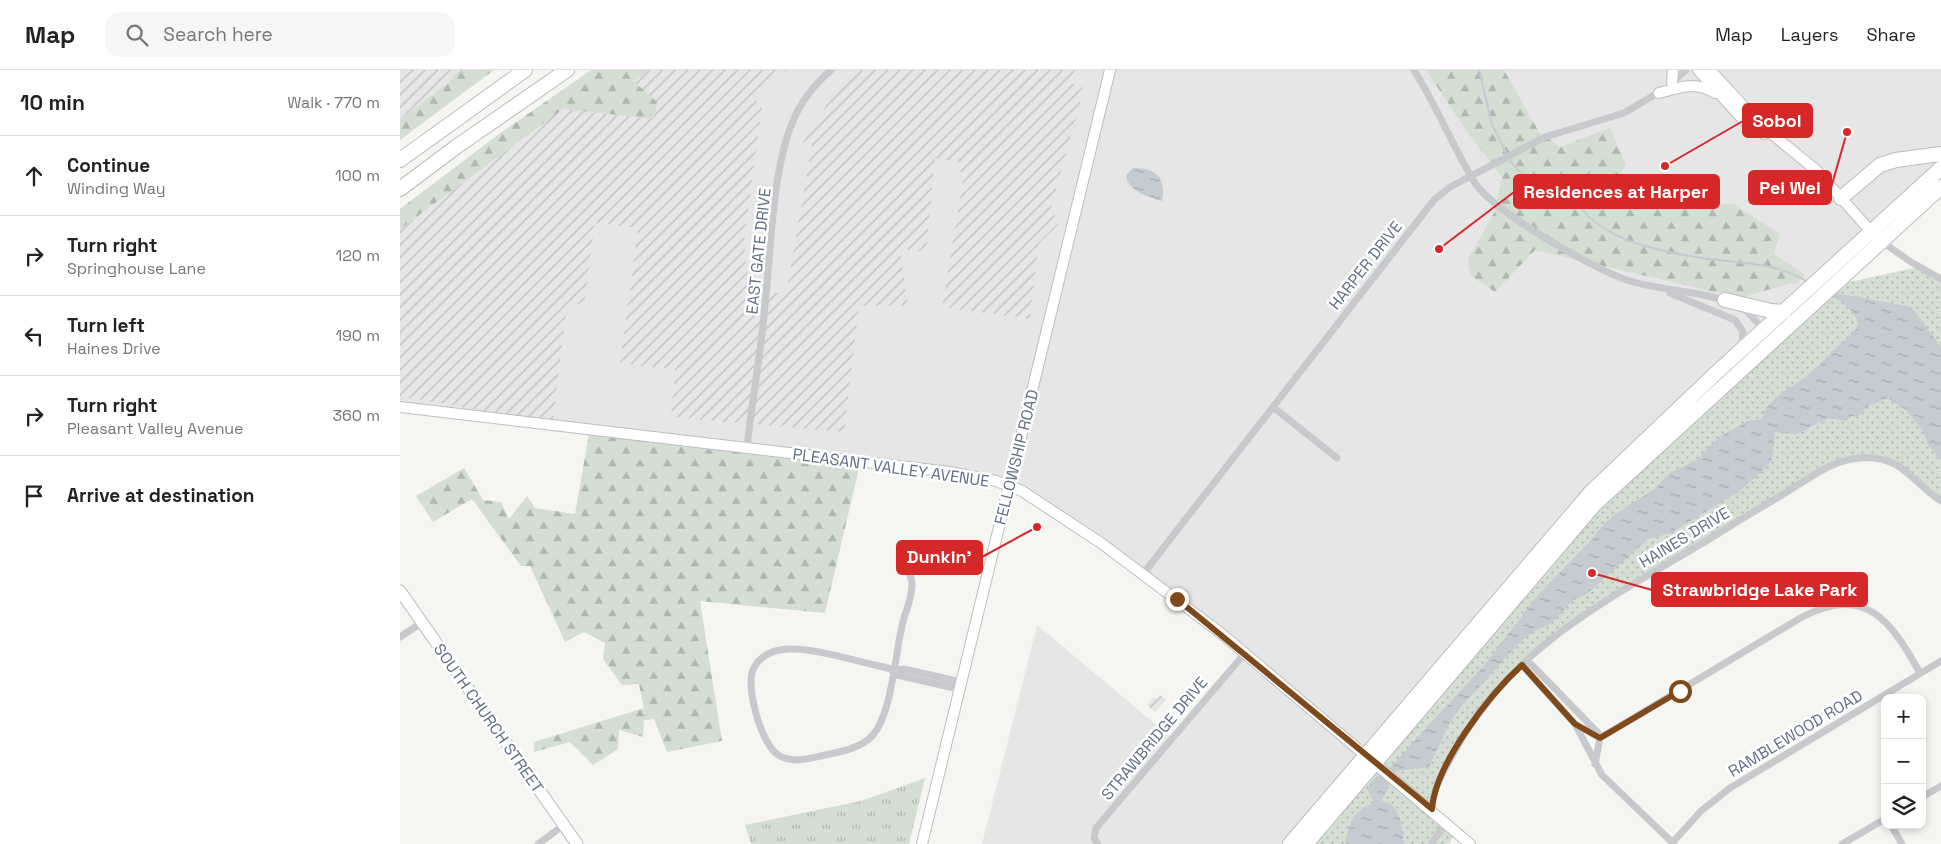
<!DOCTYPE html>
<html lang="en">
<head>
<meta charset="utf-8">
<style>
	body { margin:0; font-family:"Space Grotesk",sans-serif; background:#f6f6f6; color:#222 }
	.controls { position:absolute; right:15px; bottom:15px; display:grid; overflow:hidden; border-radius:10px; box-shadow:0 2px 8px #0003 }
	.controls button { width:45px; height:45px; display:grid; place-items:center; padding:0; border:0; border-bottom:1px solid #e0e0e0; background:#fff; color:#222; font:25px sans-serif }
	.stop { position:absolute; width:15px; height:15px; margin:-11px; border:4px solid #80491c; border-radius:50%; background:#fff }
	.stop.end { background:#80491c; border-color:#fff; box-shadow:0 1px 5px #0008 }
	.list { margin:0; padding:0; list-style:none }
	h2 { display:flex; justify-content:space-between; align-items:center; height:65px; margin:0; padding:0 20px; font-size:21px }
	h2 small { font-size:16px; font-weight:400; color:#767676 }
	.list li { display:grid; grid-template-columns:32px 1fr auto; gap:15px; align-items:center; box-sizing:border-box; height:80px; padding:0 20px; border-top:1px solid #e0e0e0 }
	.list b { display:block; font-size:19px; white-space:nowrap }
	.list p { margin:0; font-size:16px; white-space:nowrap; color:#767676 }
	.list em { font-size:16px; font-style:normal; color:#767676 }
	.icon { flex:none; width:28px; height:28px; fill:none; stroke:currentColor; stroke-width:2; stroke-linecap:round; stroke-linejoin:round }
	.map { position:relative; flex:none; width:1541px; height:774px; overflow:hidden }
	header { display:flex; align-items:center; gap:30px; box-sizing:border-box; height:70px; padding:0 25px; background:#fff; border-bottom:1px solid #e0e0e0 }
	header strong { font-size:24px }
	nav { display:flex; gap:28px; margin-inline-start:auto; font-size:18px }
	.search { width:350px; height:45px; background:#f6f6f6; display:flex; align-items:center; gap:12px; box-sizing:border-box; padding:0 18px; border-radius:15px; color:#767676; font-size:19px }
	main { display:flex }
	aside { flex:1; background:#fff }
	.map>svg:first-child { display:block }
	.built { fill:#e5e6e5 }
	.industrial { fill:url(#industrial-furrows) }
	.grass { fill:url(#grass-tufts) }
	.forest { fill:url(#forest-firs) }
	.park { fill:url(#park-dots) }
	.water { fill:url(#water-ripples) }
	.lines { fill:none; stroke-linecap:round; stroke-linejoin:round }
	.stream { stroke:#c4ccd2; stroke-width:2 }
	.secondary-casing { stroke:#bbbec3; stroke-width:12 }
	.primary-casing { stroke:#b9bcc0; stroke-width:13 }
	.highway-casing { stroke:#bbbcbf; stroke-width:16 }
	.street { stroke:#c7c9cd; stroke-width:7 }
	.secondary { stroke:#fff; stroke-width:10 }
	.primary { stroke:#fff; stroke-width:11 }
	.highway { stroke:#fff; stroke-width:14 }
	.route { stroke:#80491c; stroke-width:6 }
	.labels { text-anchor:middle; stroke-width:5; stroke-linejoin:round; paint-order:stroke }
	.street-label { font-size:16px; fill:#626e85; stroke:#fff }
	.leader { fill:none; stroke:#d62828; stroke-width:2 }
	.callout-dot { fill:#d62828; stroke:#fff; stroke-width:2 }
	.callout { fill:#d62828; stroke:#d62828; stroke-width:2 }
	.callout-label { font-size:18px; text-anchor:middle; font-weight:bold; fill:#fff }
</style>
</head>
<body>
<header>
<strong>Map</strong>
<div class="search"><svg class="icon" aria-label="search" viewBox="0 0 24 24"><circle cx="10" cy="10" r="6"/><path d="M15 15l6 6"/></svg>Search here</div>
<nav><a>Map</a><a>Layers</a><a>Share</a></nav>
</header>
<main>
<aside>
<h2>10 min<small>Walk · 770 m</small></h2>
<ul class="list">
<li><svg class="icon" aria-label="ahead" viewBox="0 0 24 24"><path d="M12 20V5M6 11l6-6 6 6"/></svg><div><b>Continue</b><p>Winding Way</p></div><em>100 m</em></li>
<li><svg class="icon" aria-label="right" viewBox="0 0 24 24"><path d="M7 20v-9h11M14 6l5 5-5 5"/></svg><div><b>Turn right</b><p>Springhouse Lane</p></div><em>120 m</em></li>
<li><svg class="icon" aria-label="left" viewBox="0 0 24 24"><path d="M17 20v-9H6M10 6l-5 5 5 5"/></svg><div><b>Turn left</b><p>Haines Drive</p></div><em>190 m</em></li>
<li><svg class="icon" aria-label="right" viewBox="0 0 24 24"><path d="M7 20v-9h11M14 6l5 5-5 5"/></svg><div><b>Turn right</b><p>Pleasant Valley Avenue</p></div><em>360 m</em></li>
<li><svg class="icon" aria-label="arrive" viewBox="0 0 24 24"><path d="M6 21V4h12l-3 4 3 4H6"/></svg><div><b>Arrive at destination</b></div></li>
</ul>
</aside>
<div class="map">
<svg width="1541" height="774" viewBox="0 0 1541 774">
	<defs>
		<pattern id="industrial-furrows" width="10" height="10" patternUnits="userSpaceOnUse" patternTransform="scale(1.25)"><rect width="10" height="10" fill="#e5e6e5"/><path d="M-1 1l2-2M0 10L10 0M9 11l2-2" fill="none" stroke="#bdbfbf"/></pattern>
		<pattern id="grass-tufts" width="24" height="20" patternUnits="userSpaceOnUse" patternTransform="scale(1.25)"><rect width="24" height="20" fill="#d4ded2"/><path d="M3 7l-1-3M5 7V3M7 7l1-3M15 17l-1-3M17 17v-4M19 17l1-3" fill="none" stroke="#afb8b0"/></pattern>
		<pattern id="forest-firs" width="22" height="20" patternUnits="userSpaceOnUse" patternTransform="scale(1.25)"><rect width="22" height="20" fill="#d4ded2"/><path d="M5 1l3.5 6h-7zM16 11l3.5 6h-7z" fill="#afb8b0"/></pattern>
		<pattern id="park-dots" width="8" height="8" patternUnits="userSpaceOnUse" patternTransform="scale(1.25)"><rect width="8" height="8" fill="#d4ded2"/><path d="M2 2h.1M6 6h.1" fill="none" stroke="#afb8b0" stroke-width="1.8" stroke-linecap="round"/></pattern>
		<pattern id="water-ripples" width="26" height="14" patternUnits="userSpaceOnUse" patternTransform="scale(1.25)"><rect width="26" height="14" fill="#c4ccd2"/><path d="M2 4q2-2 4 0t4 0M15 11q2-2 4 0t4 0" fill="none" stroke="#a3aab0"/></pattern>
	</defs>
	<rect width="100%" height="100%" fill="#f5f6f1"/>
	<path class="built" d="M 215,0 L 1541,0 L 1541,99 L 1315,304 L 890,774 L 582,774 L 637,555 L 772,668 L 845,583 L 638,431 L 587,409 L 0,337 L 0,158 Z"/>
	<path class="industrial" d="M 0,0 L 65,0 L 0,49 Z
		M 250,0 L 388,0 L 351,25 L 362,37 L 344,170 L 349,220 L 386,224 L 412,74 L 403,72 L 439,15 L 461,0 L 675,0 L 671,13 L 684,18 L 651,138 L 659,154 L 639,173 L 630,249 L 542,237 L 563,110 L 558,92 L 535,88 L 526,182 L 500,179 L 508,236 L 459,236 L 444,362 L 271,347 L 275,300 L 220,293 L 238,158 L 195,153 L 184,235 L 167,233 L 153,353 L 0,326 L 0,159 L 163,39 L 254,49 L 232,11 Z
		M 760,625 L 766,630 L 755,642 L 747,635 L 754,627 L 757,629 Z"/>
	<path class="grass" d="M 525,708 L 509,774 L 351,774 L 345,755 L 461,731 Z"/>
	<path class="forest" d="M 65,0 L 94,0 L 0,70 L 0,49 Z
		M 191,0 L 250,0 L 233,11 L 257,32 L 254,49 L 163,39 L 0,159 L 0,139 L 99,64 Z
		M 1026,0 L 1104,0 L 1139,62 L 1160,77 L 1210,58 L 1226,94 L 1221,103 L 1235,116 L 1282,136 L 1333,134 L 1380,164 L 1374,184 L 1405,205 L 1395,214 L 1391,213 L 1340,228 L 1135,180 L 1095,222 L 1070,205 L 1068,189 L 1094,143 L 1102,107 L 1070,66 Z
		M 190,358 L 461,390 L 425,543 L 300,531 L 322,671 L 267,682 L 254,649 L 244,650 L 243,667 L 219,660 L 218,679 L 193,695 L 170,672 L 134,682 L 134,672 L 244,638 L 239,614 L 222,615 L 203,589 L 205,573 L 184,562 L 165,572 L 130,496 L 121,496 L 72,429 L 33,452 L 16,426 L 64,398 L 83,430 L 101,432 L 109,449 L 127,426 L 135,438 L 175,444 Z"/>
	<path class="park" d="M 1519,197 L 1541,209 L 1541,430 L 1493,392 L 1461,388 L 1434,394 L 1160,562 L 1083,637 L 1035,720 L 1032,739 L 1056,761 L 1049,774 L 906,774 L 1155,479 L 1432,216 Z"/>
	<path class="water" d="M 733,98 C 756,97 767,109 762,131 C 749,127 727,121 726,105 Z
		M 1435,223 L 1511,237 L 1541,277 L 1541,390 L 1529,376 L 1523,361 L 1506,340 L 1487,328 L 1468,336 L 1458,346 L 1452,346 L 1446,351 L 1428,348 L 1397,364 L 1375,362 L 1372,389 L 1366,398 L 1338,422 L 1271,463 L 1248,469 L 1187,524 L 1173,530 L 1152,553 L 1134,561 L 1121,571 L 1061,637 L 1049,654 L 1029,697 L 996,701 L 990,708 L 990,713 L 981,732 C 1001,731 1002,759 1004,774 L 945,774 C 949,755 953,738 975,733 L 968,721 C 969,713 975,705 984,704 L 1086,593 L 1138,525 L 1194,467 L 1201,457 L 1213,446 L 1253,420 L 1270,403 L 1297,390 L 1319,367 L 1348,351 L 1362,349 C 1368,326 1392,318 1409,304 C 1425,290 1441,274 1457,258 C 1461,244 1442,233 1432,226 Z"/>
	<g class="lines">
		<path class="stream" d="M 1079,0 L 1092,54 L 1107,85
			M 1109,89 C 1130,120 1137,97 1158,109 C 1172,116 1175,130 1184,141 C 1191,151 1206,160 1218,166 C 1241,177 1276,184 1302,188 C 1336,193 1376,192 1406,211"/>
		<g class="secondary-casing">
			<path id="secondary" d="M 1298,0 L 1345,52 L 1364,64
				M 1310,0 L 1362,56 L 1416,100 L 1475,166
				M 1272,12 L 1273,0
				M 1259,23 C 1279,17 1296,11 1315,23
				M 0,337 L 550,402 L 596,411 L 622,421 L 701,473 L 822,564 L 1070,774
				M 522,774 L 710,0"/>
		</g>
		<g class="primary-casing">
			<path id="primary" d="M 0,521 L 177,774"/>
		</g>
		<g class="highway-casing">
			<path id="highway" d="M 0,90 L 125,0
				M 0,119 L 56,77 L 167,0
				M 1441,128 L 1480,95 L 1496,90 L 1541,84
				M 1325,230 L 1371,241 L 1384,242
				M 890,774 L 1191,422 L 1315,304 L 1541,98
				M 906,774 L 1194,435 L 1541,117"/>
		</g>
		<path class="street" d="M 1014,0 C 1037,37 1053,77 1075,113 C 1094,142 1194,199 1227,210 C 1260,221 1295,220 1327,231
			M 1271,13 L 1286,0
			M 1481,171 L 1511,192 L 1541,209
			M 1270,223 L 1335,250 L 1343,262 L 1342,277
			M 1344,238 L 1364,260
			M 873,337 L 937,388
			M 347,378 C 352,330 361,283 365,235 C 371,181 372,100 393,51 C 401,31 415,14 431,0
			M 501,492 C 508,499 512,506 512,515 C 512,529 505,542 502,556 C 495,585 492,642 473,665 C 461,679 438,682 421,686 C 408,689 393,693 380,686 C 362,677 347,622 352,603 C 355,591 367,582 380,580 C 409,575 457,592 488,598 L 494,601 L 497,605 L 559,619
			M 743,504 L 1034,130 L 1050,117 L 1145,67 L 1224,43 L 1261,21
			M 0,567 L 21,553
			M 1127,590 L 1198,663 L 1200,668 L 1195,694
			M 1122,595 L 1175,654 L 1202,705 L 1274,774
			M 494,601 L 504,599 L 561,612
			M 1175,654 L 1200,668
			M 1200,668 L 1402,547 C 1466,514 1491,551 1520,603
			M 1522,727 L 1541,716
			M 1032,739 C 1033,715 1046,698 1057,677 C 1121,564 1228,521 1332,455 C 1351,443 1371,432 1390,420 C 1413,406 1434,389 1461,388 C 1503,385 1511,412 1541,431
			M 1491,755 L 1502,774
			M 1273,772 L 1301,741 L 1330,718 L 1541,591
			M 138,774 L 164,755
			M 698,774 L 694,768 L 696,758 L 845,583
			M 1031,774 L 1046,753
			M 1442,774 L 1485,749"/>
		<use href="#secondary" class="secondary"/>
		<use href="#primary" class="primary"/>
		<use href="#highway" class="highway"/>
	</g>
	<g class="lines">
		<path class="route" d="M 777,529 L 1032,739 C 1035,695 1089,625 1122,595 L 1175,654 L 1200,668 L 1280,621"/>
	</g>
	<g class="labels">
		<g class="street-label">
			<text transform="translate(358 181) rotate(-84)" y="6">EAST GATE DRIVE</text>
			<text transform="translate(965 195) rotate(-52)" y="6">HARPER DRIVE</text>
			<text transform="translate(616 387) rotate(-76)" y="6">FELLOWSHIP ROAD</text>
			<text transform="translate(491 397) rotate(8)" y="6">PLEASANT VALLEY AVENUE</text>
			<text transform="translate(1284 467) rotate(-31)" y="6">HAINES DRIVE</text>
			<text transform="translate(89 648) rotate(55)" y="6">SOUTH CHURCH STREET</text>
			<text transform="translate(1395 663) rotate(-31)" y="6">RAMBLEWOOD ROAD</text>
			<text transform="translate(754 668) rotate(-50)" y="6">STRAWBRIDGE DRIVE</text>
		</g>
	</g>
	<path class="leader" d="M1265 96L1343 51M1447 62L1431 118M1039 179L1114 122M637 457L582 487M1192 503L1252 520"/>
	<g class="callout-dot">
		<circle cx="1265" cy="96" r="5"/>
		<circle cx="1447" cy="62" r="5"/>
		<circle cx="1039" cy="179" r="5"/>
		<circle cx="637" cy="457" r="5"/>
		<circle cx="1192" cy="503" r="5"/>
	</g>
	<g class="callout">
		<rect x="1343" y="34" width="69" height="33" rx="5"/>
		<rect x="1349" y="101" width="82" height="33" rx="5"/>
		<rect x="1114" y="105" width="205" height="33" rx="5"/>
		<rect x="497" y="471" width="85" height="33" rx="5"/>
		<rect x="1252" y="503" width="215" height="33" rx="5"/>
	</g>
	<g class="callout-label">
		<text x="1377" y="57">Sobol</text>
		<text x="1390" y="124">Pei Wei</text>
		<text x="1216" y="128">Residences at Harper</text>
		<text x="539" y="493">Dunkin'</text>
		<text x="1360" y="526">Strawbridge Lake Park</text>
	</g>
</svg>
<div class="controls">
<button>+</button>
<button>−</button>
<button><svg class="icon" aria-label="layers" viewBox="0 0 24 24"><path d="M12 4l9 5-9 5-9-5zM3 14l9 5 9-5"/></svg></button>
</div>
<div class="stop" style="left:1280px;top:621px"></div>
<div class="stop end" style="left:777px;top:529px"></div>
</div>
</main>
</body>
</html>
